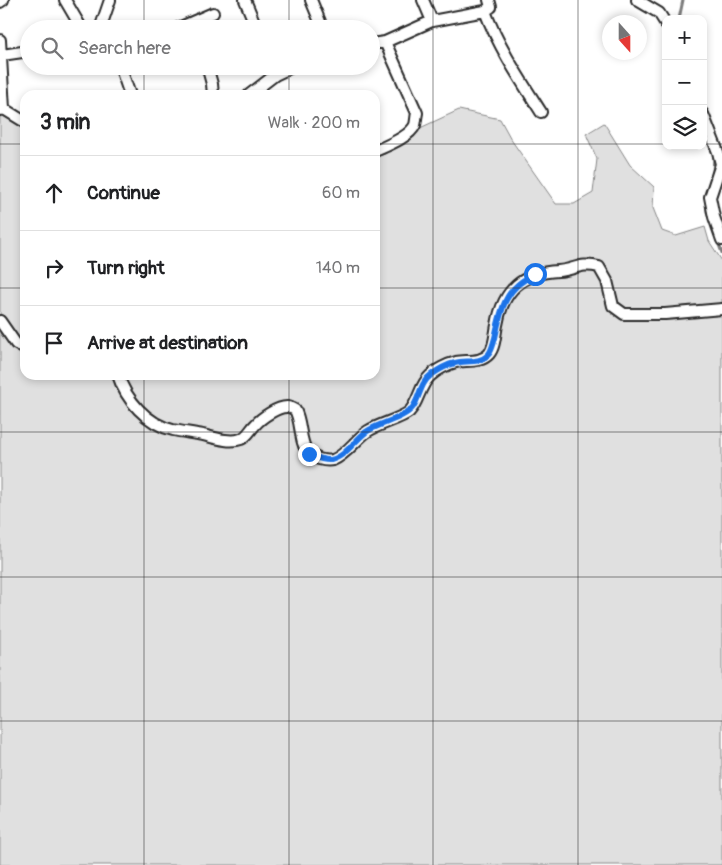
<!DOCTYPE html>
<html lang="en">
<head>
<meta charset="utf-8">
<style>
	body { margin:0; font-family:Pangolin,sans-serif; background:#f2f2f2; color:#202124 }
	.controls { position:absolute; right:15px; top:15px; display:grid; overflow:hidden; border-radius:10px; box-shadow:0 2px 8px #0003 }
	.controls button { width:45px; height:45px; display:grid; place-items:center; padding:0; border:0; border-bottom:1px solid #e0e0e0; background:#fff; color:#202124; font:25px sans-serif }
	.compass { position:absolute; left:602px; top:15px; width:45px; height:45px; border-radius:50%; background:#fff; box-shadow:0 2px 8px #0003; rotate:159deg }
	.stop { position:absolute; width:15px; height:15px; margin:-11px; border:4px solid #1a73e8; border-radius:50%; background:#fff }
	.stop.end { background:#1a73e8; border-color:#fff; box-shadow:0 1px 5px #0008 }
	.list { margin:0; padding:0; list-style:none }
	h2 { display:flex; justify-content:space-between; align-items:center; height:65px; margin:0; padding:0 20px; font-size:21px }
	h2 small { font-size:16px; font-weight:400; color:#757577 }
	.list li { display:grid; grid-template-columns:32px 1fr auto; gap:15px; align-items:center; box-sizing:border-box; height:75px; padding:0 20px; border-top:1px solid #e0e0e0 }
	.list b { display:block; font-size:19px; white-space:nowrap }
	.list em { font-size:16px; font-style:normal; color:#757577 }
	.icon { flex:none; width:28px; height:28px; fill:none; stroke:currentColor; stroke-width:2; stroke-linecap:round; stroke-linejoin:round }
	.map { position:relative; flex:none; width:722px; height:865px; overflow:hidden }
	.search { position:absolute; background:#fff; box-shadow:0 2px 8px #0003; left:20px; top:20px; width:360px; height:55px; display:flex; align-items:center; gap:12px; box-sizing:border-box; padding:0 18px; border-radius:28px; color:#757577; font-size:19px }
	.panel { position:absolute; background:#fff; box-shadow:0 2px 8px #0003; left:20px; top:90px; width:360px; height:290px; border-radius:15px }
	.map>svg:first-child { display:block }
	.green { fill:#e0e0e0; stroke:#868686 }
	.lines { fill:none; stroke-linecap:round; stroke-linejoin:round }
	.stream { stroke:#7e7e7e; stroke-width:3 }
	.street-casing { stroke:#2b2b2b; stroke-width:14 }
	.street { stroke:#fff; stroke-width:10 }
	.route { stroke:#1a73e8; stroke-width:6 }
	.grid { fill:none; stroke:#2b2b2b; stroke-width:1; stroke-opacity:0.55 }
</style>
</head>
<body>
<div class="map">
<svg width="722" height="865" viewBox="0 0 722 865">
	<rect width="100%" height="100%" fill="#fff"/>
	<filter id="ink" filterUnits="userSpaceOnUse"><feTurbulence type="fractalNoise" baseFrequency=".02" numOctaves="2"/><feDisplacementMap in="SourceGraphic" scale="10" xChannelSelector="R" yChannelSelector="G"/><feConvolveMatrix kernelMatrix="1 2 1 2 8 2 1 2 1" color-interpolation-filters="sRGB"/></filter>
	<g filter="url(#ink)">
		<path class="green" d="M 459,110 L 500,119 L 512,141 L 556,204 L 574,204 L 593,193 L 597,159 L 586,134 L 604,123 L 630,165 L 654,187 L 653,208 L 662,231 L 676,236 L 705,227 L 709,241 L 722,261 L 722,865 L 0,865 L 0,114 L 25,122 L 25,375 L 375,375 L 375,157 L 385,154 L 420,128 Z"/>
		<g class="lines">
			<path class="stream" d="M 679,19 L 683,0
				M 713,173 L 714,155
				M 706,199 L 707,212 L 710,219
				M 718,242 L 722,253"/>
			<g class="street-casing">
				<path id="street" d="M 65,0 L 82,29
					M 245,0 L 257,29
					M 311,0 L 323,29
					M 423,0 L 432,21
					M 637,0 L 659,13 L 666,24
					M 0,2 L 3,0
					M 485,11 C 499,48 520,79 541,112
					M 100,29 L 110,0
					M 176,29 L 213,13
					M 0,40 L 4,109
					M 371,44 L 385,42 L 432,21 L 485,11 L 491,7 L 489,0
					M 2,55 L 29,51
					M 120,66 L 130,95
					M 207,66 L 212,84 L 213,95
					M 249,95 L 275,75 L 294,66
					M 0,110 L 4,109 L 25,122
					M 703,114 L 718,152 L 721,164 L 710,197 L 714,217 L 722,240
					M 375,151 C 386,146 410,137 415,125 C 416,122 416,117 417,113 L 385,42
					M 0,321 L 16,344 L 25,349
					M 118,375 C 126,400 147,424 173,430 C 183,432 193,433 203,435 C 215,438 230,443 241,439 C 248,436 250,430 255,425 C 261,418 278,406 288,407 C 290,407 293,409 295,410 C 302,422 299,442 308,453 C 313,458 325,462 333,460 C 346,455 356,439 368,431 C 379,424 400,419 409,412 C 419,402 419,386 430,376 C 436,370 448,364 456,362 C 467,360 481,363 489,354 C 495,347 495,334 497,325 C 503,289 523,273 558,271 C 575,270 580,262 599,267 L 607,281 L 613,306 L 624,314 L 665,314 L 722,309"/>
			</g>
			<use href="#street" class="street"/>
		</g>
	</g>
	<g class="lines" filter="url(#ink)">
		<path class="route" d="M 309,454 C 316,457 323,461 331,460 C 345,457 355,440 366,432 C 379,423 404,419 413,407 C 420,397 420,383 431,375 C 438,370 447,365 455,363 C 466,360 479,364 488,355 C 492,351 493,344 495,338 C 501,309 505,287 535,274"/>
	</g>
	<path class="grid" d="M 144,0 L 144,29M 289,0 L 289,29M 433,0 L 433,865M 578,0 L 578,865M 144,66 L 144,95M 289,66 L 289,95M 0,144 L 25,144M 375,144 L 666,144M 703,144 L 722,144M 0,288 L 25,288M 375,288 L 722,288M 144,375 L 144,865M 289,375 L 289,865M 0,432 L 722,432M 0,577 L 722,577M 0,721 L 722,721"/>
</svg>
<div class="controls">
<button>+</button>
<button>−</button>
<button><svg class="icon" aria-label="layers" viewBox="0 0 24 24"><path d="M12 4l9 5-9 5-9-5zM3 14l9 5 9-5"/></svg></button>
</div>
<svg class="compass" viewBox="-18 -18 36 36"><path d="M0-13l5 13h-10z" fill="#e53935"/><path d="M0 13l5-13h-10z" fill="#757577"/></svg>
<div class="stop" style="left:535px;top:274px"></div>
<div class="stop end" style="left:309px;top:454px"></div>
<div class="search"><svg class="icon" aria-label="search" viewBox="0 0 24 24"><circle cx="10" cy="10" r="6"/><path d="M15 15l6 6"/></svg>Search here</div>
<section class="panel">
<h2>3 min<small>Walk · 200 m</small></h2>
<ul class="list">
<li><svg class="icon" aria-label="ahead" viewBox="0 0 24 24"><path d="M12 20V5M6 11l6-6 6 6"/></svg><div><b>Continue</b></div><em>60 m</em></li>
<li><svg class="icon" aria-label="right" viewBox="0 0 24 24"><path d="M7 20v-9h11M14 6l5 5-5 5"/></svg><div><b>Turn right</b></div><em>140 m</em></li>
<li><svg class="icon" aria-label="arrive" viewBox="0 0 24 24"><path d="M6 21V4h12l-3 4 3 4H6"/></svg><div><b>Arrive at destination</b></div></li>
</ul>
</section>
</div>
</body>
</html>
